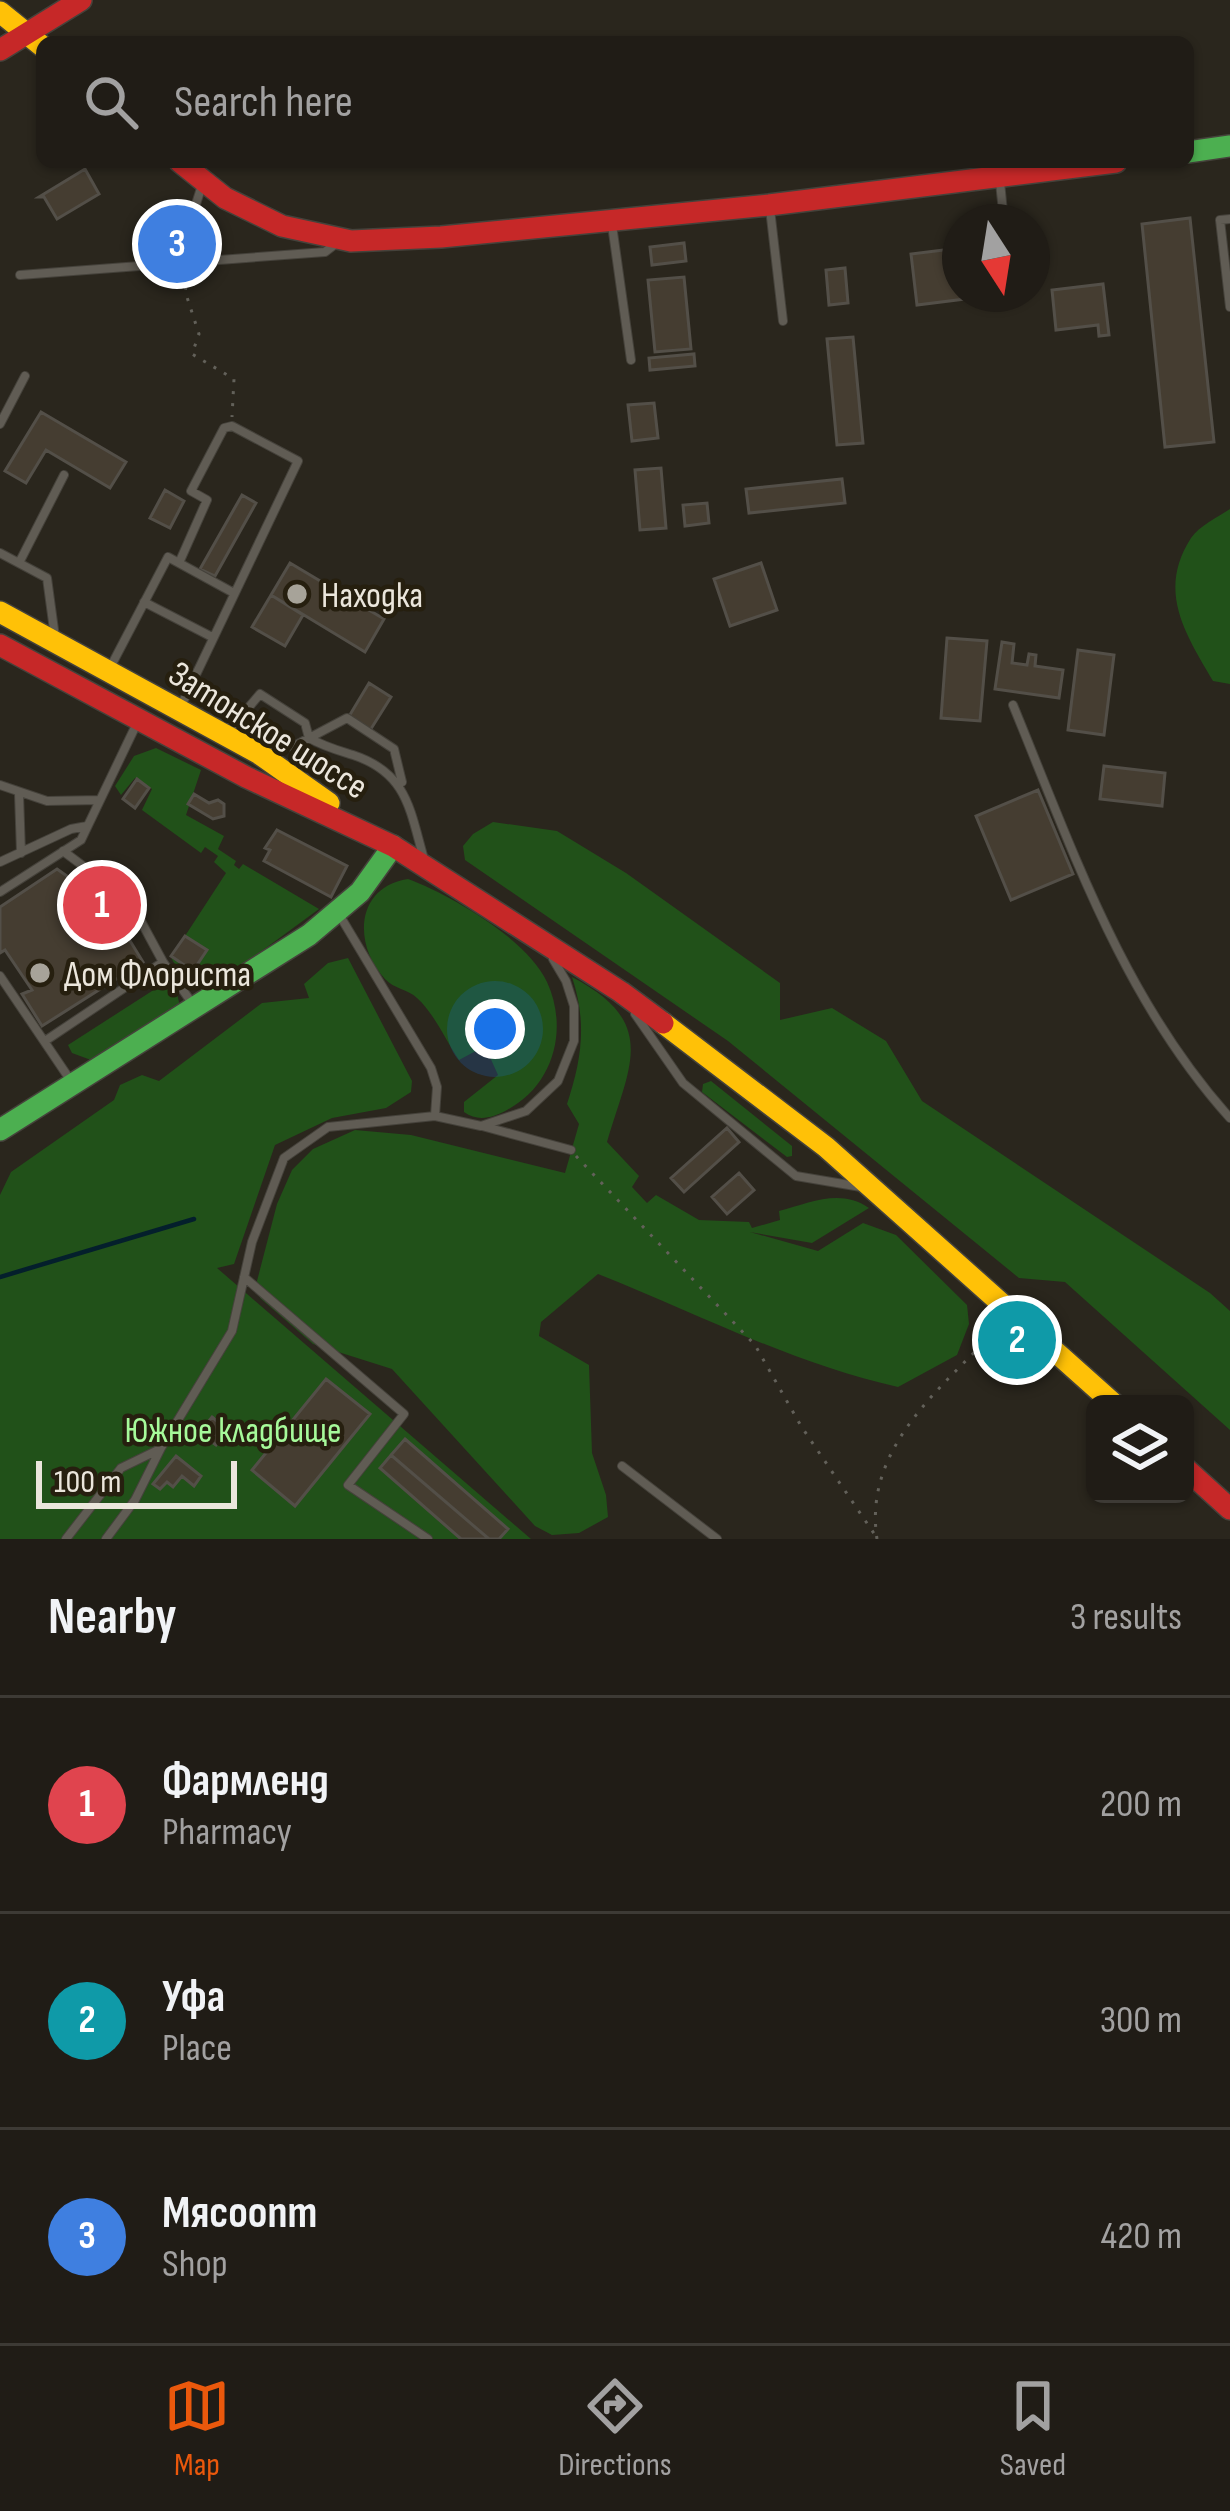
<!DOCTYPE html>
<html lang="en">
<head>
<meta charset="utf-8">
<style>
	body { margin:0; font-family:"Sofia Sans Condensed",sans-serif; background:#2d2923; color:#f1f3f6 }
	.controls { position:absolute; right:36px; bottom:36px; display:grid; overflow:hidden; border-radius:18px; box-shadow:0 3px 9px #0004 }
	.controls button { width:108px; height:108px; display:grid; place-items:center; padding:0; border:0; border-bottom:3px solid #3d3a35; background:#201c16; color:#f1f3f6; font:60px sans-serif }
	.compass { position:absolute; left:942px; top:204px; width:108px; height:108px; border-radius:50%; background:#201c16; box-shadow:0 3px 9px #0004; rotate:168deg }
	.scale { position:absolute; left:36px; bottom:30px; width:201px; box-sizing:border-box; padding-left:12px; border:6px solid #ebe6dc; border-top:0; font-size:33px; line-height:42px; white-space:nowrap; color:#ebe6dc; -webkit-text-stroke:9px #261f0f; paint-order:stroke }
	.you { position:absolute; left:495px; top:1029px; width:42px; height:42px; margin:-30px; border:9px solid #fff; border-radius:50%; background:#1a73e8; box-shadow:0 0 0 18px #1a73e833 }
	.badge { display:grid; place-items:center; width:78px; height:78px; border-radius:50%; background:#ea580c; color:#fff; font-size:39px; font-weight:700 }
	.pin { position:absolute; translate:-50% -50%; border:6px solid #fff; box-shadow:0 3px 12px #0006 }
	.list { margin:0; padding:0; list-style:none }
	h2 { display:flex; justify-content:space-between; align-items:center; height:156px; margin:0; padding:0 48px; font-size:51px }
	h2 small { font-size:39px; font-weight:400; color:#a2a1a1 }
	.list li { display:grid; grid-template-columns:78px 1fr auto; gap:36px; align-items:center; box-sizing:border-box; height:216px; padding:0 48px; border-top:3px solid #3d3a35 }
	.list b { display:block; font-size:45px; white-space:nowrap }
	.list p { margin:0; font-size:39px; white-space:nowrap; color:#a2a1a1 }
	.list em { font-size:39px; font-style:normal; color:#a2a1a1 }
	.icon { flex:none; width:66px; height:66px; fill:none; stroke:currentColor; stroke-width:2; stroke-linecap:round; stroke-linejoin:round }
	.map { position:relative; flex:none; width:1230px; height:1539px; overflow:hidden }
	.search { position:absolute; background:#201c16; box-shadow:0 3px 9px #0004; left:36px; right:36px; top:36px; height:132px; display:flex; align-items:center; gap:30px; box-sizing:border-box; padding:0 42px; border-radius:18px; color:#a2a1a1; font-size:45px }
	.sheet { height:804px; background:#201c16 }
	nav { display:flex; justify-content:space-around; align-items:center; box-sizing:border-box; height:168px; border-top:3px solid #3d3a35; background:#201c16; font-size:33px; color:#a2a1a1 }
	nav a { display:grid; justify-items:center; gap:6px }
	nav .on { color:#ea580c }
	.map>svg:first-child { display:block }
	.green { fill:#215119 }
	.lines { fill:none; stroke-linecap:round; stroke-linejoin:round }
	.stream { stroke:#041f2c; stroke-width:4.5 }
	.building { fill:#453d31; stroke:#534f48; stroke-width:3 }
	.lane-casing { stroke:#45423b; stroke-width:10 }
	.fast-casing { stroke:#45423b; stroke-width:24 }
	.slow-casing { stroke:#45423b; stroke-width:24 }
	.jam-casing { stroke:#45423b; stroke-width:24 }
	.path { stroke:#63615a; stroke-width:3; stroke-dasharray:3 9; stroke-linecap:butt }
	.lane { stroke:#605c54; stroke-width:8 }
	.fast { stroke:#4caf50; stroke-width:21 }
	.slow { stroke:#ffc107; stroke-width:21 }
	.jam { stroke:#c62828; stroke-width:21 }
	.poi-dot { fill:#a7a399; stroke:#261f0f; stroke-width:4.5 }
	.labels { text-anchor:middle; stroke-width:9; stroke-linejoin:round; paint-order:stroke }
	.poi-label { font-size:36px; fill:#ebe6dc; stroke:#261f0f; text-anchor:start }
	.street-label { font-size:36px; fill:#ebe6dc; stroke:#261f0f }
	.park-label { font-size:36px; fill:#a6fa9a; stroke:#261f0f }
</style>
</head>
<body>
<div class="map">
<svg width="1230" height="1539" viewBox="0 0 1230 1539">
	<rect width="100%" height="100%" fill="#2a261d"/>
	<path class="green" d="M 1230,509 L 1230,684 L 1213,681 C 1185,633 1157,591 1191,538 C 1199,526 1218,517 1230,509 Z
		M 156,748 L 201,770 L 186,815 L 224,836 L 218,849 L 236,861 L 234,865 L 239,869 L 243,864 L 319,909 L 206,992 L 191,989 L 171,958 L 193,971 L 207,951 L 185,936 L 226,873 L 214,862 L 218,856 L 205,847 L 201,853 L 142,810 L 152,789 L 135,778 L 121,795 L 115,786 L 134,756 Z
		M 493,822 L 557,831 L 626,873 L 780,983 L 780,1020 L 832,1008 L 886,1041 L 922,1101 L 1210,1293 L 1230,1311 L 1230,1430 L 1065,1282 L 1019,1278 L 728,1041 L 465,860 L 463,846 L 473,834 Z
		M 408,879 C 451,895 527,939 547,982 C 569,1030 553,1086 507,1110 C 492,1118 478,1122 464,1112 L 464,1102 L 498,1075 L 485,1046 L 459,1060 C 446,1041 434,1013 417,998 C 408,989 394,989 385,979 C 353,945 355,887 408,879 Z
		M 348,958 L 412,1081 L 411,1092 L 386,1108 L 332,1118 L 275,1145 L 234,1264 L 217,1268 L 531,1539 L 0,1539 L 0,1195 L 11,1172 L 114,1100 L 120,1085 L 142,1075 L 159,1081 L 262,1003 L 309,998 L 304,984 L 328,963 Z
		M 572,977 C 660,1023 629,1066 607,1142 L 639,1176 L 632,1187 L 647,1203 L 656,1195 L 699,1220 L 749,1222 L 752,1228 L 780,1220 L 779,1211 C 810,1203 840,1188 869,1208 L 812,1243 L 750,1232 L 818,1251 L 863,1223 L 896,1235 L 967,1305 L 969,1324 L 957,1355 L 898,1387 C 794,1364 696,1313 598,1274 L 541,1322 L 539,1336 L 589,1365 L 592,1453 L 606,1495 L 608,1517 L 579,1533 L 552,1535 L 535,1526 L 392,1369 L 313,1344 L 260,1298 L 257,1281 L 277,1204 L 292,1170 L 313,1149 L 355,1130 L 411,1135 L 565,1173 L 579,1124 L 567,1104 C 582,1059 587,1022 572,977 Z
		M 166,982 L 176,990 L 180,1006 L 91,1060 L 72,1053 L 68,1045 Z
		M 711,1081 L 792,1146 L 792,1156 L 787,1157 L 702,1092 L 703,1084 Z"/>
	<g class="lines">
		<path class="stream" d="M 0,1277 L 194,1219"/>
	</g>
	<path class="building" d="M 85,169 L 99,194 L 57,219 L 44,197 L 39,197 Z
		M 1190,218 L 1214,442 L 1165,447 L 1142,224 Z
		M 184,232 L 193,238 L 194,249 L 163,253 L 160,235 Z
		M 684,243 L 686,261 L 652,265 L 650,247 Z
		M 960,248 L 960,294 L 997,295 L 917,305 L 911,254 Z
		M 845,268 L 848,303 L 829,305 L 826,270 Z
		M 684,277 L 691,349 L 655,352 L 648,280 Z
		M 1103,284 L 1109,335 L 1099,336 L 1098,325 L 1056,330 L 1052,290 Z
		M 853,337 L 863,443 L 837,445 L 827,339 Z
		M 694,354 L 695,366 L 650,370 L 649,358 Z
		M 654,403 L 658,438 L 632,441 L 628,405 Z
		M 41,412 L 126,462 L 110,488 L 46,450 L 26,483 L 5,471 Z
		M 661,468 L 666,528 L 640,530 L 635,470 Z
		M 842,479 L 845,503 L 749,513 L 746,489 Z
		M 165,490 L 184,501 L 170,528 L 150,518 Z
		M 242,495 L 256,503 L 215,576 L 200,569 Z
		M 707,503 L 709,523 L 685,526 L 683,505 Z
		M 290,563 L 384,619 L 365,652 L 271,595 Z
		M 761,563 L 777,610 L 730,626 L 714,579 Z
		M 271,595 L 303,615 L 285,646 L 252,627 Z
		M 947,638 L 987,641 L 980,721 L 941,718 Z
		M 1002,642 L 1014,644 L 1012,663 L 1027,665 L 1029,654 L 1036,655 L 1035,666 L 1063,670 L 1059,698 L 995,689 Z
		M 1078,650 L 1114,655 L 1104,735 L 1068,730 Z
		M 369,683 L 391,697 L 369,732 L 348,718 Z
		M 1104,766 L 1165,773 L 1162,806 L 1100,799 Z
		M 137,779 L 149,788 L 135,808 L 123,799 Z
		M 1038,790 L 1073,874 L 1011,900 L 976,816 Z
		M 194,794 L 209,803 L 218,800 L 224,804 L 224,816 L 213,819 L 188,804 Z
		M 277,830 L 347,866 L 331,897 L 264,861 L 270,850 L 265,848 Z
		M 57,869 L 108,905 L 143,962 L 42,1026 L 22,994 L 32,990 L 5,950 L 0,953 L 0,907 Z
		M 185,936 L 207,950 L 193,971 L 171,956 Z
		M 727,1128 L 739,1142 L 684,1192 L 671,1178 Z
		M 739,1173 L 754,1190 L 727,1214 L 712,1197 Z
		M 326,1379 L 370,1414 L 295,1506 L 252,1470 Z
		M 212,1417 L 228,1430 L 216,1445 L 199,1433 Z
		M 405,1439 L 508,1529 L 499,1539 L 489,1539 L 391,1455 Z
		M 391,1455 L 489,1539 L 461,1539 L 380,1468 Z
		M 176,1456 L 201,1476 L 194,1486 L 182,1476 L 173,1487 L 167,1482 L 160,1489 L 153,1484 Z"/>
	<g class="lines">
		<g class="lane-casing">
			<path id="lane" d="M 1000,182 L 1004,222
				M 770,209 L 783,321
				M 1230,219 L 1220,220 L 1230,307
				M 612,225 L 631,360
				M 198,261 L 196,204 L 203,182
				M 20,275 L 325,252 L 338,242
				M 0,424 L 25,376
				M 0,553 L 47,578 L 55,637
				M 19,563 L 64,475
				M 179,563 L 207,500 L 191,491 L 224,428 L 232,426 L 298,461 L 180,708
				M 144,602 L 212,637
				M 111,666 L 168,557 L 232,592
				M 1013,705 C 1073,851 1123,999 1230,1118
				M 227,733 L 260,694 L 305,723 L 309,738 C 325,747 337,750 353,755 C 408,773 410,811 424,859
				M 267,751 L 296,745 L 347,718 L 394,749 L 402,782
				M 0,785 L 47,801 L 100,800
				M 19,794 L 21,853
				M 63,851 L 130,901 L 163,962
				M 0,862 L 71,829 L 87,826
				M 0,892 L 81,840 L 138,721
				M 340,916 L 431,1068 L 437,1087 L 435,1116
				M 0,976 L 73,1084
				M 635,1014 L 683,1083 L 796,1176 L 861,1187
				M 45,1041 L 163,962 L 192,1003
				M 482,1126 L 571,1150
				M 244,1277 L 404,1414 L 348,1485 L 428,1539
				M 622,1466 L 717,1539
				M 66,1539 L 121,1468 L 160,1449
				M 106,1539 L 135,1500 L 161,1448 L 232,1331 L 252,1242 L 284,1158 L 328,1127 L 435,1116 L 481,1126 L 526,1111 L 558,1081 L 574,1041 L 574,1006 L 566,981 L 553,959"/>
		</g>
		<g class="fast-casing">
			<path id="fast" d="M 1188,152 L 1230,146
				M 0,1130 L 309,935 L 360,892 L 393,846"/>
		</g>
		<g class="slow-casing">
			<path id="slow" d="M 0,12 L 42,46
				M 0,612 L 258,753 L 329,803
				M 663,1023 L 826,1147 L 1114,1404"/>
		</g>
		<g class="jam-casing">
			<path id="jam" d="M 0,50 L 81,0
				M 180,162 L 225,198 L 282,226 L 351,241 L 441,237 L 769,205 L 1116,162
				M 0,645 L 246,777 L 393,846 L 621,992 L 663,1023
				M 1185,1468 L 1230,1509"/>
		</g>
		<path class="path" d="M 189,275 L 185,291 L 199,334 L 192,354 L 234,379 L 232,417
			M 576,1156 L 755,1345 L 801,1426 L 875,1535
			M 877,1539 C 863,1446 943,1387 999,1327"/>
		<use href="#lane" class="lane"/>
		<use href="#fast" class="fast"/>
		<use href="#slow" class="slow"/>
		<use href="#jam" class="jam"/>
	</g>
	<g class="poi-dot">
		<circle cx="297" cy="594" r="12"/>
		<circle cx="40" cy="973" r="12"/>
	</g>
	<g class="labels">
		<g class="poi-label">
			<text x="321" y="607">Находка</text>
			<text x="64" y="986">Дом Флориста</text>
		</g>
		<g class="street-label">
			<text transform="translate(269 729) rotate(32)" y="13">Затонское шоссе</text>
		</g>
		<g class="park-label">
			<text x="233" y="1442">Южное кладбище</text>
		</g>
	</g>
</svg>
<div class="controls">
<button><svg class="icon" aria-label="layers" viewBox="0 0 24 24"><path d="M12 4l9 5-9 5-9-5zM3 14l9 5 9-5"/></svg></button>
</div>
<svg class="compass" viewBox="-18 -18 36 36"><path d="M0-13l5 13h-10z" fill="#e53935"/><path d="M0 13l5-13h-10z" fill="#a2a1a1"/></svg>
<div class="scale">100 m</div>
<div class="you"></div>
<div class="pin badge" style="left:102px;top:905px;background:#e0444e">1</div>
<div class="pin badge" style="left:1017px;top:1340px;background:#0f9aa8">2</div>
<div class="pin badge" style="left:177px;top:244px;background:#3f7fe0">3</div>
<div class="search"><svg class="icon" aria-label="search" viewBox="0 0 24 24"><circle cx="10" cy="10" r="6"/><path d="M15 15l6 6"/></svg>Search here</div>
</div>
<section class="sheet">
<h2>Nearby<small>3 results</small></h2>
<ul class="list">
<li><span class="badge" style="background:#e0444e">1</span><div><b>Фармленд</b><p>Pharmacy</p></div><em>200 m</em></li>
<li><span class="badge" style="background:#0f9aa8">2</span><div><b>Уфа</b><p>Place</p></div><em>300 m</em></li>
<li><span class="badge" style="background:#3f7fe0">3</span><div><b>Мясоопт</b><p>Shop</p></div><em>420 m</em></li>
</ul>
</section>
<nav>
<a class="on"><svg class="icon" aria-label="map" viewBox="0 0 24 24"><path d="M3 6l6-2 6 2 6-2v14l-6 2-6-2-6 2zM9 4v14M15 6v14"/></svg>Map</a>
<a><svg class="icon" aria-label="directions" viewBox="0 0 24 24"><path d="M12 3l9 9-9 9-9-9zM9 14v-3h6M13 9l2 2-2 2"/></svg>Directions</a>
<a><svg class="icon" aria-label="saved" viewBox="0 0 24 24"><path d="M7 4h10v16l-5-4-5 4z"/></svg>Saved</a>
</nav>
</body>
</html>
